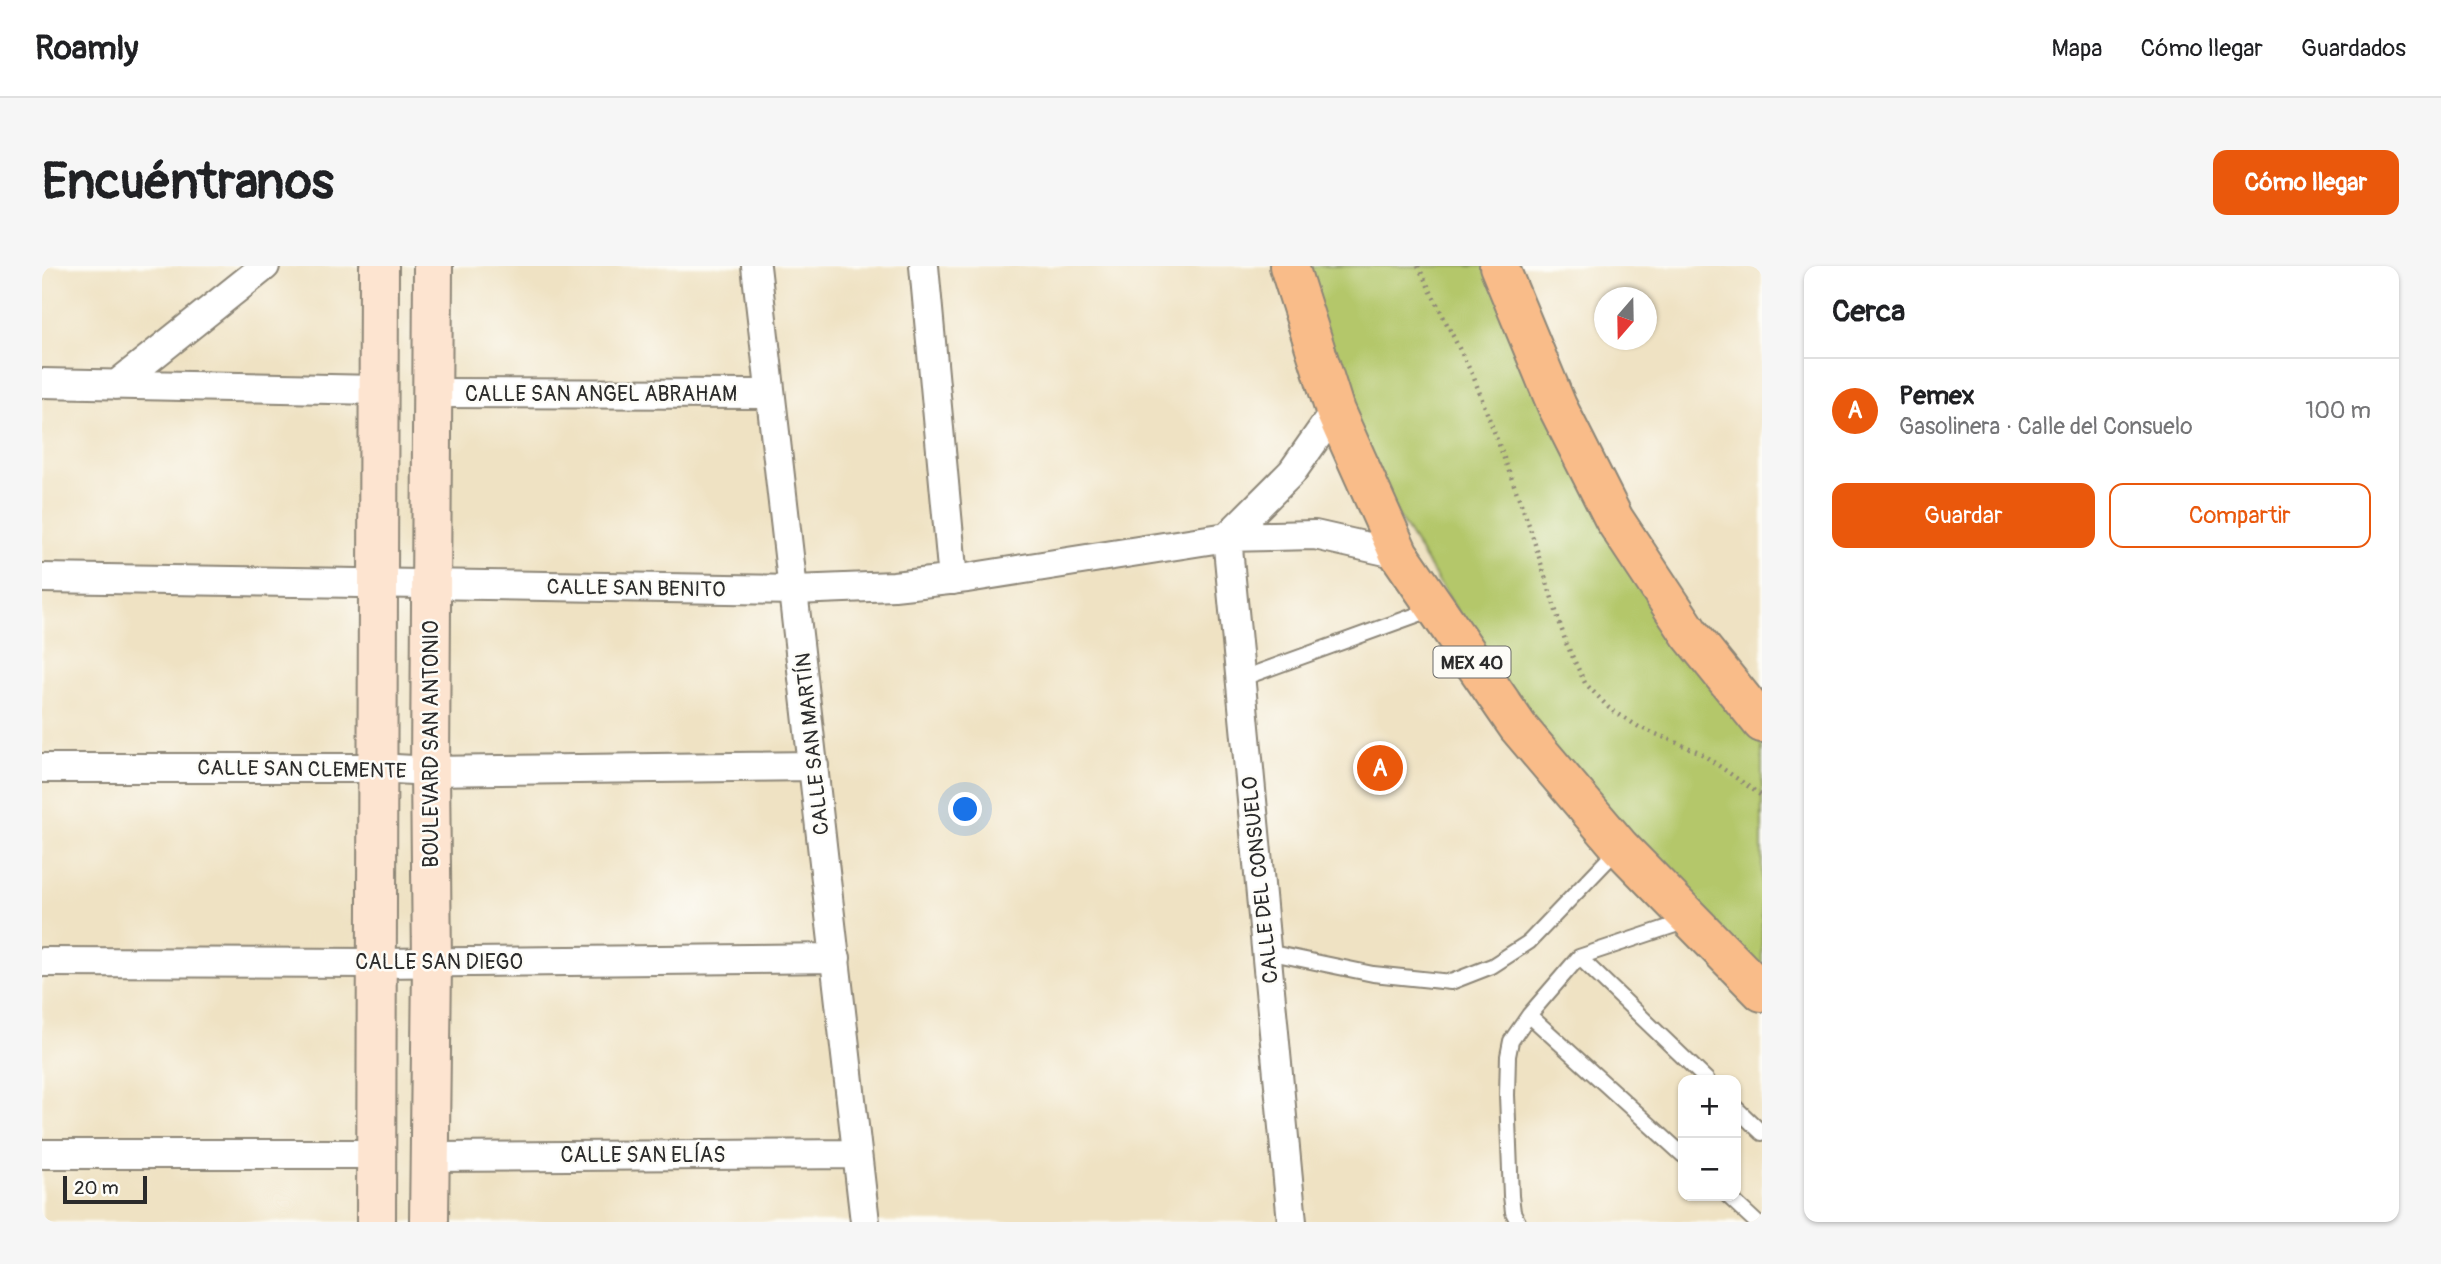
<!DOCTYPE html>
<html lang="es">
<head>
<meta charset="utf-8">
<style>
	body { margin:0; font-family:Pangolin,sans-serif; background:#f6f6f6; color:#202124 }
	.controls { position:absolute; right:21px; bottom:21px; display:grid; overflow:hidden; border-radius:14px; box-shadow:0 2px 5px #0004 }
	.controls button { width:63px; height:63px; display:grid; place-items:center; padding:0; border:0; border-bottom:2px solid #e0e0e0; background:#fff; color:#202124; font:35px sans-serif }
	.compass { position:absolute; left:1552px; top:21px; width:63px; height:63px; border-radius:50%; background:#fff; box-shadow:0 2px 5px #0004; rotate:200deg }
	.scale { position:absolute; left:21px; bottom:18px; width:84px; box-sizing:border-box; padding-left:7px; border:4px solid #2b2b2b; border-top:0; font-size:19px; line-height:24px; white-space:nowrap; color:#2b2b2b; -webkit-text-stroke:5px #fdfcf7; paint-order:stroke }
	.you { position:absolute; left:924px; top:544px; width:24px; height:24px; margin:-18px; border:5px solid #fff; border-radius:50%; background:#1a73e8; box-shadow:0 0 0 10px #1a73e833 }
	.badge { display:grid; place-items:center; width:46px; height:46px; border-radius:50%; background:#ea580c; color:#fff; font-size:23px; font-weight:700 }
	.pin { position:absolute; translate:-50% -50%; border:4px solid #fff; box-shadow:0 2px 7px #0006 }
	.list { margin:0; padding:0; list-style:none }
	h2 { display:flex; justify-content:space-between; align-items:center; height:91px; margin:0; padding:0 28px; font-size:30px }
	h2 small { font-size:23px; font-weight:400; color:#757577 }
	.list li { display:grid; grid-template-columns:46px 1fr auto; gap:21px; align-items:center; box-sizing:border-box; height:105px; padding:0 28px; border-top:2px solid #e0e0e0 }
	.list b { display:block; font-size:26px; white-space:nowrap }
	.list p { margin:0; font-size:23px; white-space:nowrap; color:#757577 }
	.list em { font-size:23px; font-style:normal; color:#757577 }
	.actions { display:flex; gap:14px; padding:21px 28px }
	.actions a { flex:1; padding:16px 0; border:2px solid #ea580c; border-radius:14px; text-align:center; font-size:24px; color:#ea580c }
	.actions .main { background:#ea580c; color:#fff }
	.map { position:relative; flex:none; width:1720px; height:956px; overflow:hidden; border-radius:14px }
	header { display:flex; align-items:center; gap:42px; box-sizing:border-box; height:98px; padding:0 35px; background:#fff; border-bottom:2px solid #e0e0e0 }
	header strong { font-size:33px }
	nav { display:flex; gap:38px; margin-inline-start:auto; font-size:24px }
	.intro { display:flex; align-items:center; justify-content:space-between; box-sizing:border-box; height:168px; padding:0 42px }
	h1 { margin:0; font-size:49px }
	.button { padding:18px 32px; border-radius:14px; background:#ea580c; color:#fff; font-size:24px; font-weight:700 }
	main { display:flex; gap:42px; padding:0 42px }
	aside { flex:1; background:#fff; border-radius:14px; box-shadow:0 2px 5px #0004 }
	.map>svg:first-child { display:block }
	.green { fill:#b4c76b; stroke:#70794b; stroke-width:2 }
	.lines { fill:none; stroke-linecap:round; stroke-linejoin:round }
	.lane-casing { stroke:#8d8677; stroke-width:18 }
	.street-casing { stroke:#8d8677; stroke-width:32 }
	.secondary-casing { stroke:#8d8677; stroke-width:42 }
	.highway-casing { stroke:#8d8677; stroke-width:42 }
	.path { stroke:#8d8677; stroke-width:4.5; stroke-dasharray:2 5; stroke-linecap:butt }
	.lane { stroke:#fff; stroke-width:14 }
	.street { stroke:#fff; stroke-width:28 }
	.secondary { stroke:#fde4d0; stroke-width:38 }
	.highway { stroke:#f9bc89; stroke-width:38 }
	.labels { text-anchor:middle; stroke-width:5; stroke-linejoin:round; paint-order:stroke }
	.shield { fill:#fdfcf7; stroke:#6a6a68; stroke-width:2 }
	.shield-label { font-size:19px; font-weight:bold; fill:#2b2b2b }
	.street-label { font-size:21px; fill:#2b2b2b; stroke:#fdfcf7 }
</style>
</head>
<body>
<header>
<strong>Roamly</strong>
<nav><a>Mapa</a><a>Cómo llegar</a><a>Guardados</a></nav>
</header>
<div class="intro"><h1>Encuéntranos</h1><a class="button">Cómo llegar</a></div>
<main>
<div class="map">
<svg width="1720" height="956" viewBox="0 0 1720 956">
	<rect width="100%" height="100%" fill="#fdfcf7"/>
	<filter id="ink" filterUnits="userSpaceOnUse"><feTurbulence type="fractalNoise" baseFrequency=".0143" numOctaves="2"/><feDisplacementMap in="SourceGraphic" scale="14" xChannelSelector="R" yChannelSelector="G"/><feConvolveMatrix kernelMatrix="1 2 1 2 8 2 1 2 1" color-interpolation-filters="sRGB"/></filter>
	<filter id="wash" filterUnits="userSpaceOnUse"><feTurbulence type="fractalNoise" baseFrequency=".00686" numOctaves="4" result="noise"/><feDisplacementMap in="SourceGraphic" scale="28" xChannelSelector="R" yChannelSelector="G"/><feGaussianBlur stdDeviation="1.57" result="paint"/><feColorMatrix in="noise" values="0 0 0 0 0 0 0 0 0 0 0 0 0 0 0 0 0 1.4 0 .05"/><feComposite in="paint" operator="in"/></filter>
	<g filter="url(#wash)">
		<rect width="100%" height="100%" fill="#efe2c3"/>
		<path class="green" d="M 1258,0 L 1447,0 L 1603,322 L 1720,480 L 1720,712 L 1482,454 L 1327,203 Z"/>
	</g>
	<g filter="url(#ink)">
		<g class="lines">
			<g class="lane-casing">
				<path id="lane" d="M 1198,413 L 1391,343
					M 1225,686 L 1331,708 L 1409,716 L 1450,700 L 1487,676 L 1577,582
					M 1537,691 L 1665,814
					M 1487,749 L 1641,889
					M 1694,842 L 1720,867
					M 1686,930 L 1714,956
					M 1476,956 L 1471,946 L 1469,930 L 1465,829 L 1466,790 L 1469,775 L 1487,749 L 1537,691 L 1645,655"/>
			</g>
			<g class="street-casing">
				<path id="street" d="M 714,0 L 823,956
					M 882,0 L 911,314
					M 0,117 L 336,124
					M 74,119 L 223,0
					M 390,127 L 728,128
					M 1185,271 L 1250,956
					M 1185,271 L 1250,206 L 1293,145
					M 0,312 L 753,324 L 852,320 L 925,312 L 1185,271 L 1273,269 L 1357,288
					M 0,502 L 336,502 L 388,505 L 772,500
					M 0,696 L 336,697 L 794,692
					M 0,888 L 334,888
					M 387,891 L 815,888"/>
			</g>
			<g class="secondary-casing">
				<path id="secondary" d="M 334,956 L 337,0
					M 387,956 L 390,697 L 388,505 L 391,0"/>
			</g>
			<g class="highway-casing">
				<path id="highway" d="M 1247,0 L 1293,145 L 1357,288 L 1476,461 L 1578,581 L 1720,726
					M 1457,0 L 1515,140 L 1572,253 L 1648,368 L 1720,457"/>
			</g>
			<path class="path" d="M 1376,0 L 1432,112 L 1487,259 L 1524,377 L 1543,417 L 1567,442 L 1597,461 L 1657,486 L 1720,530"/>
			<use href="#lane" class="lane"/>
			<use href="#street" class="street"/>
			<use href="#secondary" class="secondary"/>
			<use href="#highway" class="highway"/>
		</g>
	</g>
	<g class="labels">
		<rect class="shield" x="1391.5" y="380.5" width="77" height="31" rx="5"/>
		<g class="shield-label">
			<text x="1430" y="403">MEX 40</text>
		</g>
		<g class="street-label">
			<text x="559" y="135">CALLE SAN ANGEL ABRAHAM</text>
			<text transform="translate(594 322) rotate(1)" y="7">CALLE SAN BENITO</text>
			<text transform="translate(389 478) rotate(-90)" y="7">BOULEVARD SAN ANTONIO</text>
			<text transform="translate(770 478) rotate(-96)" y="7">CALLE SAN MARTÍN</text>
			<text transform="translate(260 503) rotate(1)" y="7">CALLE SAN CLEMENTE</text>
			<text transform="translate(1218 614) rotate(-96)" y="7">CALLE DEL CONSUELO</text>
			<text x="397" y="703">CALLE SAN DIEGO</text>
			<text x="601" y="896">CALLE SAN ELÍAS</text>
		</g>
	</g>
</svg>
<div class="controls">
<button>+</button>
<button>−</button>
</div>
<svg class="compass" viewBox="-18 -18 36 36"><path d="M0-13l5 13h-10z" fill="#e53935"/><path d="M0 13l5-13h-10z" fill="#757577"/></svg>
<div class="scale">20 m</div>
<div class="you"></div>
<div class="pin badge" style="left:1338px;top:502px">A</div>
</div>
<aside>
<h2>Cerca<small></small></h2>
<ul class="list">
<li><span class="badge">A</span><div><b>Pemex</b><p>Gasolinera · Calle del Consuelo</p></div><em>100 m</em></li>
</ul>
<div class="actions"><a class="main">Guardar</a><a>Compartir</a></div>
</aside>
</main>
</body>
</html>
